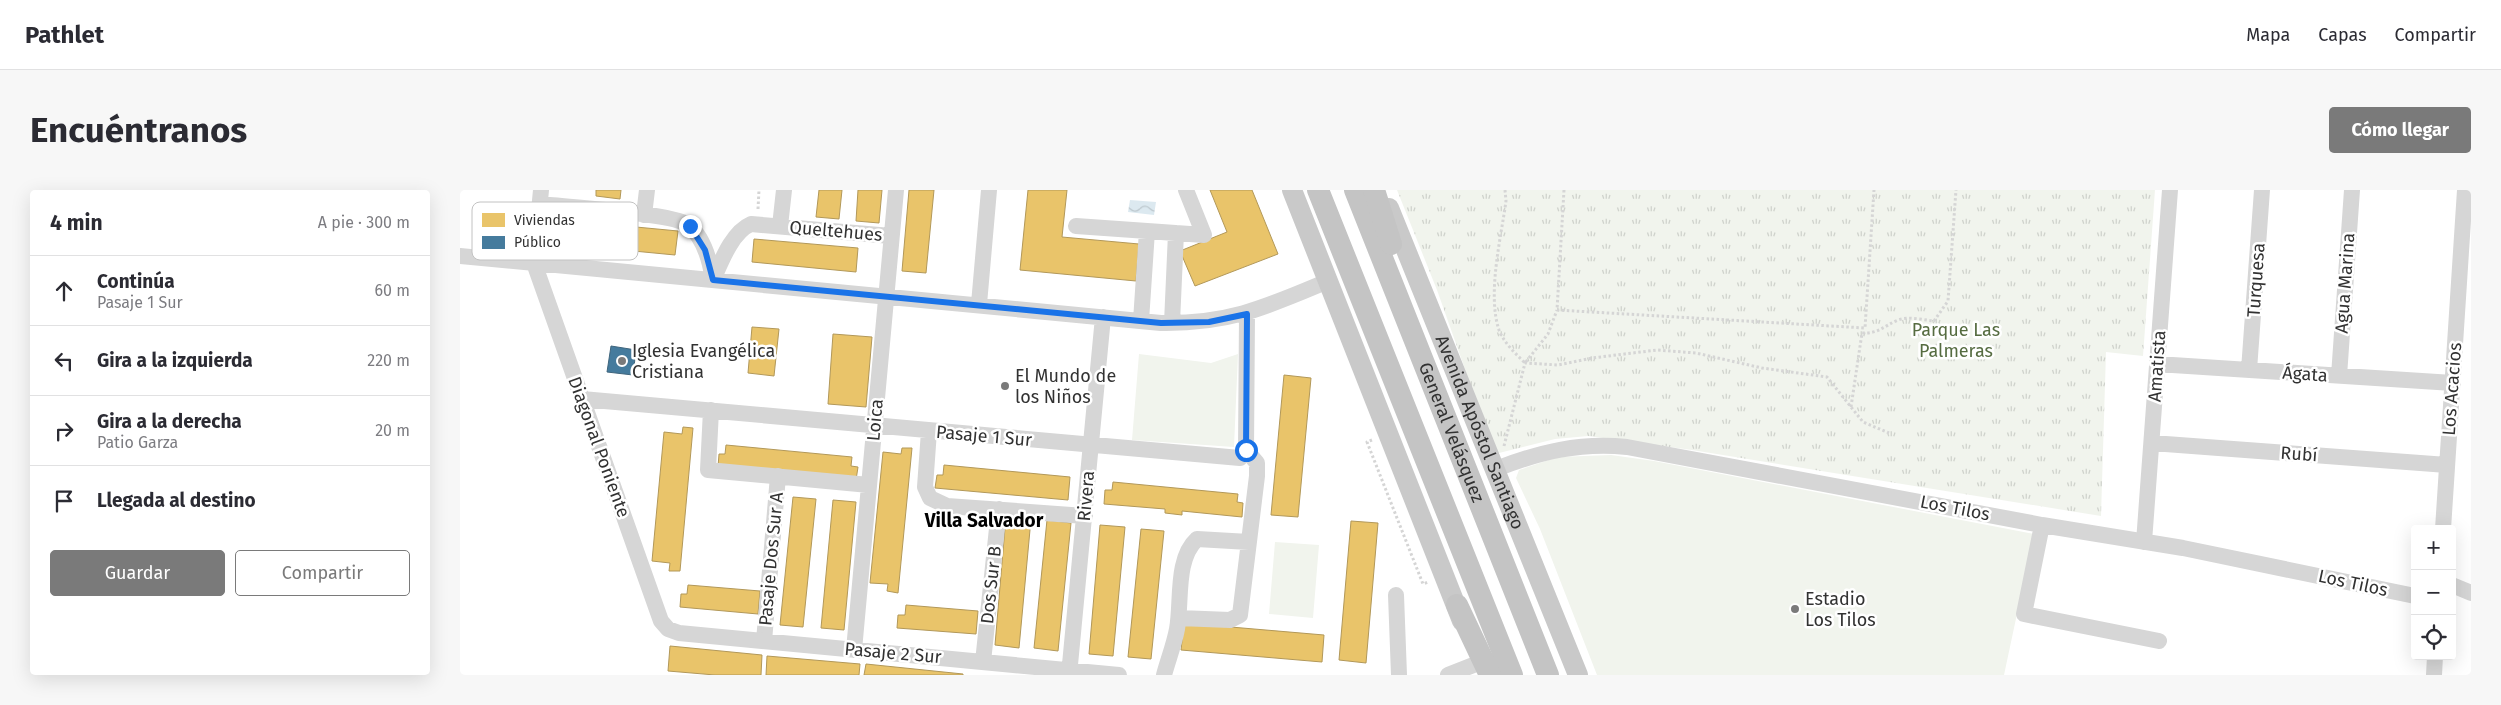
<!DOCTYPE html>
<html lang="es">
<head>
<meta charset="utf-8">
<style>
	body { margin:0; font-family:"Fira Sans",sans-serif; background:#f7f7f7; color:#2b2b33 }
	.controls { position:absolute; right:15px; bottom:15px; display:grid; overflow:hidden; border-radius:5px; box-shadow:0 5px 20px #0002 }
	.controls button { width:45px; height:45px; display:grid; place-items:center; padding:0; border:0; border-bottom:1px solid #e1e1e2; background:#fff; color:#2b2b33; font:25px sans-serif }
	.stop { position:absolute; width:15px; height:15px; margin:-11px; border:4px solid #1a73e8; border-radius:50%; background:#fff }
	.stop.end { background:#1a73e8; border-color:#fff; box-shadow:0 1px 5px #0008 }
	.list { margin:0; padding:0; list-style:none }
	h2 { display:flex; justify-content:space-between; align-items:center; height:65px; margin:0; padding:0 20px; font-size:21px }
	h2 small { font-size:16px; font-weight:400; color:#7c7c81 }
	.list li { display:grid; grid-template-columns:32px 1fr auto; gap:15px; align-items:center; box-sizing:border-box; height:70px; padding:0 20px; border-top:1px solid #e1e1e2 }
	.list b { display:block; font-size:19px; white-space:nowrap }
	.list p { margin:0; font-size:16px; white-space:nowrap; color:#7c7c81 }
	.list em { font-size:16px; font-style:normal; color:#7c7c81 }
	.actions { display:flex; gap:10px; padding:15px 20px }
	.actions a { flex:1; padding:11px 0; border:1px solid #7a7a7a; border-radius:5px; text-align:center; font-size:18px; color:#7a7a7a }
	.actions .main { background:#7a7a7a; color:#fff }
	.icon { flex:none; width:28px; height:28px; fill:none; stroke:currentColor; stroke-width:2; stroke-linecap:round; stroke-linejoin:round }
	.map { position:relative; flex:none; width:2011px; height:485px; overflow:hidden; border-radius:5px }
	header { display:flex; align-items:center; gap:30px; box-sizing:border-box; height:70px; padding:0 25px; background:#fff; border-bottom:1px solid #e1e1e2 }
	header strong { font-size:24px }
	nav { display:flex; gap:28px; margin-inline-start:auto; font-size:18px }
	.intro { display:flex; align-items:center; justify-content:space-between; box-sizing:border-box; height:120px; padding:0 30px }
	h1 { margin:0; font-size:35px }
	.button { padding:12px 22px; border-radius:5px; background:#7a7a7a; color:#fff; font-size:18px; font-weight:700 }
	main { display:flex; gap:30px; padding:0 30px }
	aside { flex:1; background:#fff; border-radius:5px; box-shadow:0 5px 20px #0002 }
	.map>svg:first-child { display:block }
	.grass { fill:#f1f4ed }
	.park { fill:url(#park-tufts) }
	.water { fill:url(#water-waves) }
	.homes { fill:#e9c46a; stroke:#b29859 }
	.public { fill:#457b9d; stroke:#3f657d }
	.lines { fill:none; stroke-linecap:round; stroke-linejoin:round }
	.path { stroke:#d5d5d5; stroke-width:3; stroke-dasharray:2.5 2.5; stroke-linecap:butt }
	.minor { stroke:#d6d6d6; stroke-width:16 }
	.major { stroke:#c9c9c9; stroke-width:20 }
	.highway { stroke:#c4c4c4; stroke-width:22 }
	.route { stroke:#1a73e8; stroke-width:6 }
	.poi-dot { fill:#7a7a7a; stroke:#fff; stroke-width:2 }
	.labels { text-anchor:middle; stroke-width:5; stroke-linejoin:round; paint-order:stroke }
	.street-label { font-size:18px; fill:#323232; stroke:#fff }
	.park-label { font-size:18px; fill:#566c41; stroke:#fff }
	.poi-label { font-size:18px; fill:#323232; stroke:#fff; text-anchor:start }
	.neighbourhood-label { font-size:19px; font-weight:bold; fill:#000; stroke:#fff }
	.key { fill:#fff; stroke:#c2c2c2; stroke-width:1 }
	.key-label { font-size:14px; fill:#323232 }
</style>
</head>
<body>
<header>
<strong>Pathlet</strong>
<nav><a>Mapa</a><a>Capas</a><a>Compartir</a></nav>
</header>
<div class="intro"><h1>Encuéntranos</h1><a class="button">Cómo llegar</a></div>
<main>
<aside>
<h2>4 min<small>A pie · 300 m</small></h2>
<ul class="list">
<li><svg class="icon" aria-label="ahead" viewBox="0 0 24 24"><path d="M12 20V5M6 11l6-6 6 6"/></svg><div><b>Continúa</b><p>Pasaje 1 Sur</p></div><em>60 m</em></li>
<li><svg class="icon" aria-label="left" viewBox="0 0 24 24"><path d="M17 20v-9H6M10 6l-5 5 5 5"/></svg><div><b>Gira a la izquierda</b></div><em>220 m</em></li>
<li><svg class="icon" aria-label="right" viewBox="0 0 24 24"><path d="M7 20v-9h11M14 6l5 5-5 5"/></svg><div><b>Gira a la derecha</b><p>Patio Garza</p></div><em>20 m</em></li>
<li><svg class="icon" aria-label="arrive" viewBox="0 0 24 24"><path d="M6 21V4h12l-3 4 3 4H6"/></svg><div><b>Llegada al destino</b></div></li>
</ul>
<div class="actions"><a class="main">Guardar</a><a>Compartir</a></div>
</aside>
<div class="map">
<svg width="2011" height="485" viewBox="0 0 2011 485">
	<defs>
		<pattern id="park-tufts" width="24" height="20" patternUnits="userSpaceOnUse" patternTransform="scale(1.25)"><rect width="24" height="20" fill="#f1f4ed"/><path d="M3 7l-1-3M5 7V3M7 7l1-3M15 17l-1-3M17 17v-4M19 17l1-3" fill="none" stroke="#cfd2cc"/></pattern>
		<pattern id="water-waves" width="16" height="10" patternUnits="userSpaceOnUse" patternTransform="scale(1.25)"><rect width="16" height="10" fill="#dce9f0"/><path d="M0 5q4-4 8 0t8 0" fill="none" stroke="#bdc8ce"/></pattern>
	</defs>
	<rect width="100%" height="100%" fill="#fff"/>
	<path class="grass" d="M 679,164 L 751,173 L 778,164 L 774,257 L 672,250 Z
		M 1151,265 L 1194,271 L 1574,344 L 1544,485 L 1137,485 L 1080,339 L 1056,288 L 1059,280 L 1098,267 Z
		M 815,352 L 859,355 L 853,428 L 809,424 Z"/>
	<path class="park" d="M 937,0 L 1695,0 L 1683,166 L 1646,162 L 1641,326 L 1232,260 L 1128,246 L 1095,249 L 1035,264 L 977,100 Z"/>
	<path class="water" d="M 670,10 L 696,12 L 694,25 L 668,22 Z"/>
	<path class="homes" d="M 136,0 L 161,0 L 160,9 L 136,6 Z
		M 359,0 L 382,0 L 379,29 L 356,27 Z
		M 398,0 L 422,0 L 419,33 L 396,31 Z
		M 449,0 L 474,0 L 466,83 L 442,81 Z
		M 568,0 L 607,0 L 602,47 L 679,54 L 676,91 L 560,80 Z
		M 750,0 L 792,0 L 818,64 L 735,96 L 720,61 L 767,42 Z
		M 113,31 L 218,41 L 215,65 L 111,55 Z
		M 294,49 L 398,58 L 396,82 L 292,72 Z
		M 292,137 L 319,139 L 314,186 L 288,183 Z
		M 373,144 L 412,147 L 406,217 L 368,214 Z
		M 824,185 L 851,188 L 838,327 L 811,325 Z
		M 223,237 L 233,238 L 220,381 L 209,381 L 210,373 L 192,371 L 204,242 L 222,244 Z
		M 266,255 L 392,267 L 391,276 L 398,277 L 396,290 L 258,277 L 259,264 L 265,264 Z
		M 442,258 L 452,258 L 438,403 L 427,401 L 428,394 L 410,393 L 423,262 L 441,264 Z
		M 484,275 L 610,287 L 608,310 L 475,298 L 477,285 L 483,285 Z
		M 653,292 L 778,304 L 777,312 L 783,313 L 782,327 L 722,321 L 722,325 L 705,323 L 705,319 L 644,314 L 645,300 L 652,300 Z
		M 333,307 L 356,309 L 343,437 L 320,435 Z
		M 373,310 L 396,312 L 384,440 L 361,438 Z
		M 546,326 L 571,329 L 559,458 L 535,455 Z
		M 587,330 L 611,333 L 598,461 L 574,458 Z
		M 891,331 L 918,333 L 906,473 L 879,470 Z
		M 640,335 L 665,337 L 653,466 L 629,464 Z
		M 681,339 L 704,341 L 691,469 L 668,467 Z
		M 228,395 L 300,401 L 298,424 L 220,417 L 221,404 L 227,404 Z
		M 446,415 L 518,421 L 516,444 L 437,438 L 438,425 L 445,425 Z
		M 724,433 L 864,445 L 862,472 L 721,460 Z
		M 210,456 L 302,465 L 301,485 L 255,485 L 208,481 Z
		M 307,466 L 400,474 L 399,485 L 306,485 Z
		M 406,474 L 503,484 L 503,485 L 404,485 Z"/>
	<path class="public" d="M 151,156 L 176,160 L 173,185 L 147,182 Z"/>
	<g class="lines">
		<path class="path" d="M 1045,0 L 1046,11 C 1041,48 1027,104 1039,140 C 1044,153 1055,163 1065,173 L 1088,144 L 1097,120
			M 1104,0 L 1097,120 L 1405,138 L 1414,0
			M 298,19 L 299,0
			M 1391,217 L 1402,143 C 1418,144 1424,136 1438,130 C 1449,126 1463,130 1474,131 L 1488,111 L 1496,0
			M 912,250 L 907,252 L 963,394 L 968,392
			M 1044,256 L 1065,173 L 1098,175 L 1132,168 L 1197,160 L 1236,163 L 1302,178 L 1367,187 L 1403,232 L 1429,243"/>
		<path class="minor" d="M 81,0 L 74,73 L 201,431 L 208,439 L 219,443 L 659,485
			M 80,14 C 106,17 213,23 228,35 C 244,47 250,71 253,90
			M 184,25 L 187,0
			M 320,36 L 324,0
			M 616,36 L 744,45 L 726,0
			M 0,66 L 701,133 C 770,134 806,117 868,91
			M 253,90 C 261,72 272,42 291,34 L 431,46
			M 519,114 L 529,0
			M 681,131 L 687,41
			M 712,133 L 716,43
			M 1697,174 L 1993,193
			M 1789,180 L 1802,0
			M 1879,186 L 1892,0
			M 122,209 L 780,268 L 786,260 L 787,124
			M 251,220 L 248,280 L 409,295
			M 469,241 L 465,297 L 470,308 L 487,316 L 625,326
			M 1692,253 L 1987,275
			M 1036,279 C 1080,262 1120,252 1167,257 L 1582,335 L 1723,358 L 1955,406
			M 1582,335 L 1564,424 L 1699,451
			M 1983,339 L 2005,0
			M 1684,352 L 1710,0
			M 1992,395 L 2011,403
			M 936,405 L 939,485
			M 719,428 L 770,430 L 780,425 L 797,286 L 797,273 L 786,260
			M 304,451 L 318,286
			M 394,460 L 436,0
			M 523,472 L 539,319
			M 609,485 L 643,127
			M 704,485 C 708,470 714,455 717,439 C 722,412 715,369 737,349 L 789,352
			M 988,485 L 1016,474
			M 1974,485 L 1975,466"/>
		<g class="major">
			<path d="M 832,0 L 1002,431"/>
			<path id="s1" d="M 929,18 L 1118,485"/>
		</g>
		<g class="highway">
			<path d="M 858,0 L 1052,485"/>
			<path id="s2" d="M 895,0 L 1088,485"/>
			<path d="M 914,0 L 931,54"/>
			<path d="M 997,415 L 1030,485"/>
		</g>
	</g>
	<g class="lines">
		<path class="route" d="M 230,36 L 245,60 L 253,90 L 701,133 L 749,132 L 787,124 L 786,260"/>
	</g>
	<g class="poi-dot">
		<circle cx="162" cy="171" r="5"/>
		<circle cx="545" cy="196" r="5"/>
		<circle cx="1335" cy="419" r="5"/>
	</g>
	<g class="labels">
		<g class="street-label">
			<text transform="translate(376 41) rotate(5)" y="6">Queltehues</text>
			<text transform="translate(1796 90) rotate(-86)" y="6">Turquesa</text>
			<text transform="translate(1885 93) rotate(-86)" y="6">Agua Marina</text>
			<text transform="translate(1697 176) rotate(-86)" y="6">Amatista</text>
			<text transform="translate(1845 184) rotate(4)" y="6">Ágata</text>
			<text transform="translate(1992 199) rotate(-86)" y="6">Los Acacios</text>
			<text transform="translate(415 230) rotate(-85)" y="6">Loica</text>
			<text dy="6" stroke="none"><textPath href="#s1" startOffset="242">Avenida Apóstol Santiago</textPath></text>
			<text dy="6" stroke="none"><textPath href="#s2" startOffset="261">General Velásquez</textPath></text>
			<text transform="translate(524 246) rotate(5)" y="6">Pasaje 1 Sur</text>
			<text transform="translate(139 257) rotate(70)" y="6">Diagonal Poniente</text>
			<text transform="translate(1839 264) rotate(4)" y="6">Rubí</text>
			<text transform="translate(626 306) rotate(-85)" y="6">Rivera</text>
			<text transform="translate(1495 318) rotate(11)" y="6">Los Tilos</text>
			<text transform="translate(311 369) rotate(-85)" y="6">Pasaje Dos Sur A</text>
			<text transform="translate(1893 393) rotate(12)" y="6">Los Tilos</text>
			<text transform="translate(531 395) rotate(-84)" y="6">Dos Sur B</text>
			<text transform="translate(433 463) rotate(5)" y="6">Pasaje 2 Sur</text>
		</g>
		<g class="park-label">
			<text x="1496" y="146">Parque Las<tspan x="1496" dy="21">Palmeras</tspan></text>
		</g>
		<g class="poi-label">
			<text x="172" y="167">Iglesia Evangélica<tspan x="172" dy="21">Cristiana</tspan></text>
			<text x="555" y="192">El Mundo de<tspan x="555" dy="21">los Niños</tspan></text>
			<text x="1345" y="415">Estadio<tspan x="1345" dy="21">Los Tilos</tspan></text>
		</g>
		<g class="neighbourhood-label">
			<text x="524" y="337">Villa Salvador</text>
		</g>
	</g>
	<rect x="12" y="12" width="166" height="58" rx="8" class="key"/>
	<rect x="22" y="23" width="23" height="14" fill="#e9c46a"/>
	<rect x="22" y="46" width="23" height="13" fill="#457b9d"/>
	<g class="key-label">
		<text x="54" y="35">Viviendas</text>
		<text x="54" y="57">Público</text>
	</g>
</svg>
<div class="controls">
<button>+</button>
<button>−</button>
<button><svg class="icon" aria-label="locate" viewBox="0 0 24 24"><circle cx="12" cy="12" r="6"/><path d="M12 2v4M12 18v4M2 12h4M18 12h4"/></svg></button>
</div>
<div class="stop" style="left:786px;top:260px"></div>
<div class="stop end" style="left:230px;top:36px"></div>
</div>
</main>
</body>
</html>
